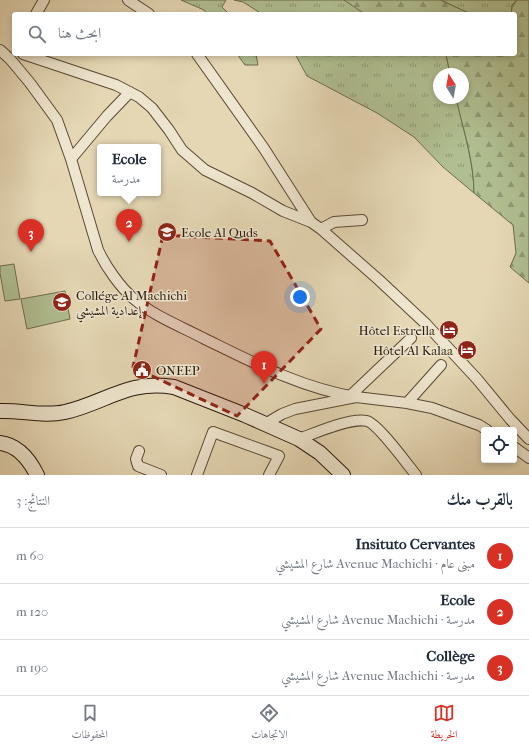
<!DOCTYPE html>
<html lang="ar">
<head>
<meta charset="utf-8">
<style>
	body { margin:0; font-family:"IM FELL French Canon",Amiri,serif; background:#f2f2f3; color:#1f2937; direction:rtl }
	.controls { position:absolute; right:12px; bottom:12px; display:grid; overflow:hidden; border-radius:4px; box-shadow:0 2px 6px #0003 }
	.controls button { width:36px; height:36px; display:grid; place-items:center; padding:0; border:0; border-bottom:1px solid #e0e1e3; background:#fff; color:#1f2937; font:20px sans-serif }
	.compass { position:absolute; left:433px; top:68px; width:36px; height:36px; border-radius:50%; background:#fff; box-shadow:0 2px 6px #0003; rotate:349deg }
	.you { position:absolute; left:300px; top:297px; width:14px; height:14px; margin:-10px; border:3px solid #fff; border-radius:50%; background:#1a73e8; box-shadow:0 0 0 6px #1a73e833 }
	.badge { display:grid; place-items:center; width:26px; height:26px; border-radius:50%; background:#d93025; color:#fff; font-size:13px; font-weight:700 }
	.pin { position:absolute; translate:-50% -33px; filter:drop-shadow(0 1px 2px #0008) }
	.pin::after { content:''; position:absolute; top:21px; width:14px; height:12px; background:inherit; clip-path:polygon(0 0,100% 0,50% 100%) }
	.popup { position:absolute; left:97px; top:144px; width:64px; height:52px; box-sizing:border-box; display:grid; place-content:center; border-radius:4px; background:#fff; filter:drop-shadow(0 1px 3px #0005); font-size:13px; white-space:nowrap; color:#747a83 }
	.popup b { font-size:15px; color:#1f2937 }
	.popup::after { content:''; position:absolute; left:50%; top:100%; margin-left:-8px; border:8px solid transparent; border-top-color:#fff }
	.list { margin:0; padding:0; list-style:none }
	h2 { display:flex; justify-content:space-between; align-items:center; height:52px; margin:0; padding:0 16px; font-size:17px }
	h2 small { font-size:13px; font-weight:400; color:#747a83 }
	.list li { display:grid; grid-template-columns:26px 1fr auto; gap:12px; align-items:center; box-sizing:border-box; height:56px; padding:0 16px; border-top:1px solid #e0e1e3 }
	.list b { display:block; font-size:15px; white-space:nowrap }
	.list p { margin:0; font-size:13px; white-space:nowrap; color:#747a83 }
	.list em { font-size:13px; font-style:normal; color:#747a83 }
	.icon { flex:none; width:22px; height:22px; fill:none; stroke:currentColor; stroke-width:2; stroke-linecap:round; stroke-linejoin:round }
	.map { position:relative; flex:none; width:529px; height:475px; overflow:hidden; direction:ltr }
	.search { position:absolute; background:#fff; box-shadow:0 2px 6px #0003; left:12px; right:12px; top:12px; height:44px; display:flex; align-items:center; gap:10px; box-sizing:border-box; padding:0 14px; border-radius:4px; color:#747a83; font-size:15px }
	.sheet { height:220px; background:#fff }
	nav { display:flex; justify-content:space-around; align-items:center; box-sizing:border-box; height:56px; border-top:1px solid #e0e1e3; background:#fff; font-size:11px; color:#747a83 }
	nav a { display:grid; justify-items:center; gap:2px }
	nav .on { color:#d93025 }
	.map>svg:first-child { display:block }
	.grass { fill:url(#grass-tufts); stroke:#6d6c4e }
	.forest { fill:url(#forest-firs); stroke:#6d6c4e }
	.garden { fill:#b0bf91; stroke:#6d6c4e }
	.lines { fill:none; stroke-linecap:round; stroke-linejoin:round }
	.street-casing { stroke:#594835; stroke-width:12 }
	.secondary-casing { stroke:#2a190b; stroke-width:16 }
	.street { stroke:#eee5ce; stroke-width:10 }
	.secondary { stroke:#eee5ce; stroke-width:14 }
	.marked { fill:#8f2418; fill-opacity:0.2; stroke:#8f2418; stroke-width:3; stroke-dasharray:8 5; stroke-linejoin:round }
	.labels { text-anchor:middle; stroke-width:3; stroke-linejoin:round; paint-order:stroke }
	.poi-label { font-size:13px; fill:#2a190b; stroke:#eee5ce; text-anchor:start }
</style>
</head>
<body>
<div class="map">
<svg width="529" height="475" viewBox="0 0 529 475">
	<defs>
		<pattern id="grass-tufts" width="24" height="20" patternUnits="userSpaceOnUse"><rect width="24" height="20" fill="#b0bf91"/><path d="M3 7l-1-3M5 7V3M7 7l1-3M15 17l-1-3M17 17v-4M19 17l1-3" fill="none" stroke="#8f9a75"/></pattern>
		<pattern id="forest-firs" width="22" height="20" patternUnits="userSpaceOnUse"><rect width="22" height="20" fill="#b0bf91"/><path d="M5 1l3.5 6h-7zM16 11l3.5 6h-7z" fill="#8f9a75"/></pattern>
	</defs>
	<rect width="100%" height="100%" fill="#e5d7b4"/>
	<filter id="stains"><feTurbulence type="fractalNoise" baseFrequency=".005" numOctaves="4"/><feColorMatrix values="0 0 0 0 .2 0 0 0 0 .09 0 0 0 0 .02 0 0 0 .5 -.17"/></filter>
	<radialGradient id="worn" r=".72"><stop offset=".6" stop-color="#630" stop-opacity="0"/><stop offset="1" stop-color="#630" stop-opacity=".3"/></radialGradient>
	<path class="grass" d="M 181,0 L 226,0 L 222,7 L 229,14 L 207,14 L 204,10 Z
		M 234,0 L 345,0 L 366,14 L 262,14 L 243,2 Z
		M 441,0 L 517,0 L 512,5 L 512,14 L 470,14 Z
		M 237,54 L 256,54 L 258,65 L 245,65 Z
		M 295,54 L 446,54 L 450,74 L 439,74 L 439,98 L 456,98 C 463,128 474,163 474,193 L 443,167 L 414,137 L 377,113 L 307,76 Z"/>
	<path class="forest" d="M 344,0 L 440,0 L 471,14 L 365,14 Z
		M 517,0 L 529,0 L 529,283 L 510,267 L 516,253 L 513,225 L 474,193 C 474,161 463,129 456,98 L 463,98 L 463,74 L 450,74 L 446,54 L 515,54 L 515,14 L 511,14 L 512,7 Z"/>
	<path class="garden" d="M 14,264 L 20,299 L 5,301 L 0,273 L 0,266 Z
		M 65,291 L 70,319 L 27,329 L 21,299 Z"/>
	<g class="lines">
		<g class="street-casing">
			<path id="street" d="M 128,0 L 149,14
				M 36,14 L 44,0
				M 0,50 L 10,59 L 30,83 L 57,120 L 71,159 L 98,250 C 106,267 120,287 134,299 C 154,316 180,326 203,338 C 252,362 301,388 356,397
				M 23,54 L 116,85 L 139,97 L 152,108 L 169,130 L 182,150 L 205,170 L 252,193 L 283,211 L 311,222
				M 197,54 L 263,147 L 311,222 L 321,229 L 379,280 L 426,324 L 477,379 L 510,419 L 529,439
				M 71,159 L 107,116 L 130,92
				M 321,229 L 334,222 L 362,220
				M 350,396 L 411,338
				M 407,403 L 441,365
				M 265,424 L 282,414 L 295,409 L 356,397 L 407,403 L 432,408 L 479,425 L 487,430
				M 299,439 C 315,433 351,417 367,421 C 378,424 407,464 416,475
				M 514,447 L 529,458
				M 139,451 L 136,459 L 138,466 L 161,475
				M 197,475 L 213,432 L 279,456 L 269,475"/>
		</g>
		<g class="secondary-casing">
			<path id="secondary" d="M 0,411 C 22,410 43,417 65,412 C 105,403 129,379 174,387 L 245,415 L 299,439 L 320,453 L 343,475
				M 0,443 C 18,445 29,459 37,475"/>
		</g>
		<use href="#street" class="street"/>
		<use href="#secondary" class="secondary"/>
	</g>
	<path class="marked" d="M 163,235 L 270,241 L 321,329 L 237,416 L 133,367 Z"/>
	<defs>
		<g id="school-disc" transform="scale(1)"><circle r="9.5" fill="#8f2418" stroke="#eee5ce"/><path d="M0-5L7-2L0 1L-7-2ZM-4 1L0 2.5L4 1V4Q0 6-4 4Z" fill="#fff"/></g>
		<g id="university-disc" transform="scale(1)"><circle r="9.5" fill="#8f2418" stroke="#eee5ce"/><path d="M0-5L7-2L0 1L-7-2ZM-4 1L0 2.5L4 1V4Q0 6-4 4Z" fill="#fff"/></g>
		<g id="hotel-disc" transform="scale(1)"><circle r="9.5" fill="#8f2418" stroke="#eee5ce"/><path d="M-6-4.5h1.5V1H6V5H4.5V3h-9V5H-6ZM-4 0a1.8 1.8 0 1 1 3.6 0ZM.5 0V-2.5h3Q6-2.5 6 0Z" fill="#fff"/></g>
		<g id="civic-disc" transform="scale(1)"><circle r="9.5" fill="#8f2418" stroke="#eee5ce"/><path d="M-.6-6.5H3V-4.5H.6V-3L4-1V1h2V6H-6V1h2V-1L-.6-3ZM-1.2 2.5V6h2.4V2.5Z" fill="#fff"/></g>
	</defs>
	<g fill-rule="evenodd">
		<use href="#school-disc" x="167" y="232"/>
		<use href="#university-disc" x="62" y="302"/>
		<use href="#hotel-disc" x="449" y="330"/>
		<use href="#hotel-disc" x="467" y="350"/>
		<use href="#civic-disc" x="142" y="370"/>
	</g>
	<g class="labels">
		<g class="poi-label">
			<text x="181" y="237">Ecole Al Quds</text>
			<text x="76" y="300">Collége Al Machichi<tspan x="76" dy="15">إعدادية المشيشي</tspan></text>
			<text x="435" y="335" text-anchor="end">Hôtel Estrella</text>
			<text x="453" y="355" text-anchor="end">Hôtel Al Kalaa</text>
			<text x="156" y="375">ONEEP</text>
		</g>
	</g>
	<rect width="100%" height="100%" filter="url(#stains)"/>
	<rect width="100%" height="100%" fill="url(#worn)"/>
</svg>
<div class="controls">
<button><svg class="icon" aria-label="locate" viewBox="0 0 24 24"><circle cx="12" cy="12" r="6"/><path d="M12 2v4M12 18v4M2 12h4M18 12h4"/></svg></button>
</div>
<svg class="compass" viewBox="-18 -18 36 36"><path d="M0-13l5 13h-10z" fill="#e53935"/><path d="M0 13l5-13h-10z" fill="#747a83"/></svg>
<div class="you"></div>
<div class="pin badge" style="left:264px;top:384px">1</div>
<div class="pin badge" style="left:129px;top:242px">2</div>
<div class="popup"><b>Ecole</b>مدرسة</div>
<div class="pin badge" style="left:31px;top:252px">3</div>
<div class="search"><svg class="icon" aria-label="search" viewBox="0 0 24 24"><circle cx="10" cy="10" r="6"/><path d="M15 15l6 6"/></svg>ابحث هنا</div>
</div>
<section class="sheet">
<h2>بالقرب منك<small>النتائج: 3</small></h2>
<ul class="list">
<li><span class="badge">1</span><div><b>Insituto Cervantes</b><p>مبنى عام · Avenue Machichi شارع المشيشي</p></div><em>60 m</em></li>
<li><span class="badge">2</span><div><b>Ecole</b><p>مدرسة · Avenue Machichi شارع المشيشي</p></div><em>120 m</em></li>
<li><span class="badge">3</span><div><b>Collège</b><p>مدرسة · Avenue Machichi شارع المشيشي</p></div><em>190 m</em></li>
</ul>
</section>
<nav>
<a class="on"><svg class="icon" aria-label="map" viewBox="0 0 24 24"><path d="M3 6l6-2 6 2 6-2v14l-6 2-6-2-6 2zM9 4v14M15 6v14"/></svg>الخريطة</a>
<a><svg class="icon" aria-label="directions" viewBox="0 0 24 24"><path d="M12 3l9 9-9 9-9-9zM9 14v-3h6M13 9l2 2-2 2"/></svg>الاتجاهات</a>
<a><svg class="icon" aria-label="saved" viewBox="0 0 24 24"><path d="M7 4h10v16l-5-4-5 4z"/></svg>المحفوظات</a>
</nav>
</body>
</html>
